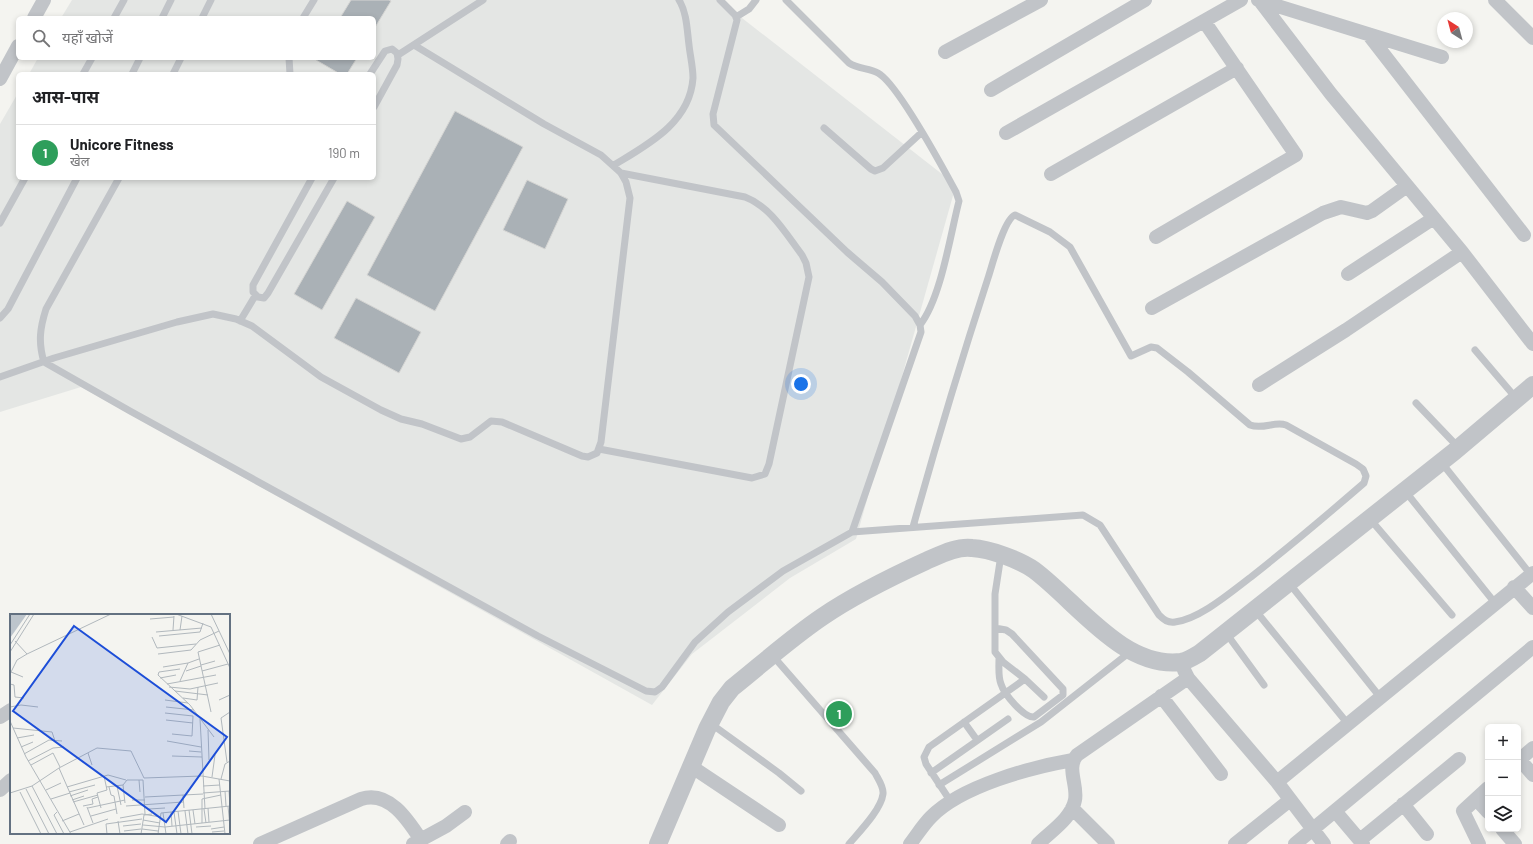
<!DOCTYPE html>
<html lang="hi">
<head>
<meta charset="utf-8">
<style>
	body { margin:0; font-family:Barlow,"Noto Sans Devanagari",sans-serif; background:#f2f2f2; color:#202124 }
	.controls { position:absolute; right:12px; bottom:12px; display:grid; overflow:hidden; border-radius:6px; box-shadow:0 2px 6px #0003 }
	.controls button { width:36px; height:36px; display:grid; place-items:center; padding:0; border:0; border-bottom:1px solid #e0e0e0; background:#fff; color:#202124; font:20px sans-serif }
	.compass { position:absolute; left:1437px; top:12px; width:36px; height:36px; border-radius:50%; background:#fff; box-shadow:0 2px 6px #0003; rotate:324deg }
	.you { position:absolute; left:801px; top:384px; width:14px; height:14px; margin:-10px; border:3px solid #fff; border-radius:50%; background:#1a73e8; box-shadow:0 0 0 6px #1a73e833 }
	.badge { display:grid; place-items:center; width:26px; height:26px; border-radius:50%; background:#e06424; color:#fff; font-size:13px; font-weight:700 }
	.pin { position:absolute; translate:-50% -50%; border:2px solid #fff; box-shadow:0 1px 4px #0006 }
	.list { margin:0; padding:0; list-style:none }
	h2 { display:flex; justify-content:space-between; align-items:center; height:52px; margin:0; padding:0 16px; font-size:17px }
	h2 small { font-size:13px; font-weight:400; color:#757577 }
	.list li { display:grid; grid-template-columns:26px 1fr auto; gap:12px; align-items:center; box-sizing:border-box; height:56px; padding:0 16px; border-top:1px solid #e0e0e0 }
	.list b { display:block; font-size:15px; white-space:nowrap }
	.list p { margin:0; font-size:13px; white-space:nowrap; color:#757577 }
	.list em { font-size:13px; font-style:normal; color:#757577 }
	.icon { flex:none; width:22px; height:22px; fill:none; stroke:currentColor; stroke-width:2; stroke-linecap:round; stroke-linejoin:round }
	.map { position:relative; flex:none; width:1533px; height:844px; overflow:hidden }
	.search { position:absolute; background:#fff; box-shadow:0 2px 6px #0003; left:16px; top:16px; width:360px; height:44px; display:flex; align-items:center; gap:10px; box-sizing:border-box; padding:0 14px; border-radius:6px; color:#757577; font-size:15px }
	.panel { position:absolute; background:#fff; box-shadow:0 2px 6px #0003; left:16px; top:72px; width:360px; height:108px; border-radius:6px }
	.map>svg:first-child { display:block }
	.built { fill:#e4e6e4 }
	.building { fill:#aab1b6; stroke:#d5d5d3 }
	.lines { fill:none; stroke-linecap:round; stroke-linejoin:round }
	.service { stroke:#c1c4c8; stroke-width:7 }
	.minor { stroke:#c1c4c8; stroke-width:14 }
	.tertiary { stroke:#c1c4c8; stroke-width:18 }
	.inset-road { fill:none; stroke:#b1b8bd; stroke-width:1 }
	.view { fill:#1d4ed8; fill-opacity:0.15; stroke:#1d4ed8; stroke-width:2 }
	.inset-edge { fill:none; stroke:#637181; stroke-width:2 }
</style>
</head>
<body>
<div class="map">
<svg width="1533" height="844" viewBox="0 0 1533 844">
	<rect width="100%" height="100%" fill="#f4f4f0"/>
	<path class="built" d="M 72,0 L 719,0 L 956,185 L 856,539 L 790,578 L 692,654 L 652,705 L 81,387 L 0,412 L 0,124 L 18,93 L 18,178 L 374,178 L 374,74 L 29,74 L 38,58 L 374,58 L 374,18 L 61,18 Z"/>
	<path class="building" d="M 351,0 L 389,0 L 391,1 L 374,29 L 374,18 L 340,18 Z
		M 317,58 L 357,58 L 347,74 L 340,74 L 316,60 Z
		M 455,111 L 523,147 L 435,311 L 367,275 Z
		M 527,180 L 568,199 L 545,249 L 503,230 Z
		M 347,201 L 375,217 L 322,310 L 294,294 Z
		M 356,298 L 421,332 L 399,373 L 334,338 Z"/>
	<g class="lines">
		<path class="service" d="M 720,0 L 735,15 L 737,20 L 713,114 L 714,125 L 847,252 L 882,282 L 915,316 L 920,325 L 921,332 L 852,532
			M 786,0 L 849,63 C 858,69 869,68 878,73 C 898,84 943,168 956,192 L 959,201 C 950,236 941,298 920,325
			M 736,17 L 749,9 L 756,0
			M 114,18 L 124,0
			M 162,18 L 171,0
			M 202,18 L 211,0
			M 303,18 L 314,0
			M 398,55 L 483,0
			M 289,58 L 290,74
			M 83,74 L 92,58
			M 132,74 L 140,58
			M 173,74 L 181,58
			M 370,74 L 385,51 L 392,49 L 397,53 L 398,59 L 397,65 L 374,107
			M 824,128 L 871,169 L 875,171 L 883,168 L 921,133
			M 614,165 C 647,145 690,123 693,78 C 693,67 690,55 689,45 C 687,30 687,13 679,0
			M 119,178 L 46,309 C 40,328 38,342 44,362 L 130,411 L 538,636 L 646,691 L 655,692 L 662,687 L 695,642 L 728,612 L 783,571 L 852,532 L 1083,515 L 1100,525 L 1159,615 C 1164,620 1168,623 1175,622 C 1200,619 1231,592 1251,577 C 1289,547 1327,515 1364,483 L 1366,476 L 1363,469 L 1356,464 L 1286,425 C 1274,421 1263,430 1250,425 L 1188,372 L 1157,348 L 1151,347 L 1131,356 L 1070,247 L 1050,232 L 1015,215 C 1004,219 992,266 988,278 C 961,361 936,444 913,527
			M 312,178 L 253,285 L 253,292 L 258,297 L 264,298 L 268,293 L 334,178
			M 0,223 L 25,178
			M 0,318 L 8,309 L 77,178
			M 240,321 L 255,296
			M 1475,350 L 1516,398
			M 0,377 L 54,358 L 177,322 L 213,314 L 236,319 L 252,326 L 321,377 L 381,410 L 401,419 L 422,424 L 461,439 L 470,437 L 491,421 L 502,422 L 582,456 L 588,457 L 597,453 L 601,442 L 630,198 L 626,182 L 621,173 L 601,155 L 544,124 L 414,45
			M 1416,403 L 1459,448
			M 599,449 L 752,478 L 765,474 L 769,464 L 809,277 L 806,263 L 802,255 C 786,234 771,207 745,197 L 621,173
			M 1441,462 L 1531,575
			M 1405,491 L 1495,603
			M 1370,519 L 1452,615
			M 1001,555 L 995,594 L 995,652 L 1003,662 L 1025,679 L 1044,697
			M 1289,583 L 1380,697
			M 1255,610 L 1348,724
			M 995,628 L 1006,630 L 1012,634 L 1063,689 L 1063,695 L 1034,717 C 1024,718 1004,694 1001,684 C 998,677 999,667 999,659
			M 1226,633 L 1264,685
			M 773,656 L 875,773 C 878,779 884,787 883,794 C 881,810 859,832 849,844
			M 964,722 L 977,740
			M 710,723 L 779,773 L 801,791
			M 931,773 L 1008,719
			M 939,785 L 1041,722 L 1130,652
			M 951,802 L 926,764 L 924,757 L 929,747 L 1025,679"/>
		<path class="minor" d="M 1258,0 L 1442,57
			M 1495,0 L 1533,38
			M 1260,1 L 1331,94 L 1462,252 L 1533,344
			M 34,18 L 44,0
			M 1368,34 L 1524,235
			M 945,52 L 1041,0
			M 0,79 L 18,46
			M 991,90 L 1145,0
			M 1006,133 L 1241,0
			M 1051,174 L 1237,68
			M 1156,237 L 1296,155 L 1204,21
			M 1348,274 L 1434,218
			M 1152,308 L 1323,213 L 1341,207 L 1367,213 L 1372,211 L 1407,186
			M 1259,385 L 1346,330 L 1462,252
			M 1514,587 L 1533,608
			M 1184,670 L 1188,678 L 1277,782 L 1324,844
			M 1161,696 L 1221,774
			M 0,717 L 11,710
			M 1520,760 L 1533,775
			M 1518,761 L 1533,748
			M 692,767 L 779,825
			M 1277,782 L 1533,573
			M 0,790 L 11,780
			M 1476,799 L 1488,812
			M 1403,804 L 1427,834
			M 1072,808 L 1108,844
			M 1335,811 L 1363,844
			M 1502,829 L 1515,844
			M 1360,840 L 1459,759
			M 260,844 L 361,799 C 389,790 408,820 421,840
			M 413,844 L 446,826 L 465,812
			M 507,844 L 510,841
			M 910,844 C 917,835 923,825 931,817 C 961,786 1032,767 1073,760
			M 1038,844 C 1050,832 1072,818 1075,800 C 1078,785 1066,768 1077,755 L 1188,678
			M 1235,844 L 1290,800
			M 1295,844 L 1533,647
			M 1479,844 L 1463,811 L 1488,788"/>
		<path class="tertiary" d="M 658,844 L 707,729 L 721,702 L 732,688 C 762,664 791,638 822,617 C 854,595 891,577 926,561 C 940,555 957,546 972,548 C 990,549 1020,560 1034,570 C 1077,602 1123,669 1181,662 C 1187,661 1195,656 1200,653 L 1455,451 L 1533,385"/>
	</g>
	<g transform="translate(10 614)">
		<rect width="220" height="220" fill="#f4f4f0"/>
		<path d="M 17,0 L 5,17 L 0,24 L 0,1 Z" fill="#bdc5cc"/>
		<path class="inset-road" d="M 166,0 L 201,13 L 220,54M 201,0 L 220,40M 140,5 L 164,3M 163,16 L 164,2M 170,16 L 172,2M 146,18 L 192,14M 149,22 L 190,18 L 193,9M 142,23 L 147,34 L 186,30M 5,27 L 17,40 L 101,0M 0,31 L 20,0M 0,38 L 24,0M 148,40 L 181,36 L 190,26 L 209,17M 191,51 L 205,47M 153,53 L 178,49M 170,55 L 149,58 L 148,61 L 180,91 L 204,123M 176,57 L 191,52M 192,57 L 218,50M 1,58 L 13,63M 0,60 L 7,46 L 17,40M 150,64 L 166,61M 170,67 L 178,49 L 189,45M 0,70 L 4,71 L 5,83 L 14,84M 157,70 L 206,61M 159,73 L 180,75 L 208,69M 165,77 L 198,81M 173,84 L 187,86 L 188,73M 155,86 L 178,89M 209,86 L 220,81M 0,93 L 11,91 L 28,93M 156,93 L 184,96M 201,98 L 188,38 L 210,31M 155,99 L 183,102M 190,105 L 195,195M 156,106 L 183,109M 0,107 L 16,143 L 61,220M 3,114 L 42,118 L 45,127M 198,116 L 199,146M 162,120 L 182,122 L 183,102M 7,124 L 24,121M 157,127 L 191,133M 11,133 L 23,128M 179,137 L 191,138M 43,139 L 50,153M 78,139 L 82,151M 14,140 L 39,126 L 52,127M 162,142 L 192,143M 18,147 L 43,134 L 54,133M 217,148 L 211,104 L 220,98M 21,151 L 43,139M 49,154 L 74,211M 202,163 L 205,141M 209,165 L 215,220M 211,165 L 215,150 L 220,147M 129,166 L 130,178M 133,166 L 135,200M 113,171 L 115,189M 22,172 L 47,220M 107,172 L 111,191M 193,172 L 210,171M 57,173 L 98,161 L 116,166M 96,173 L 113,171 L 117,166 L 133,166M 99,173 L 101,181 L 104,182 L 107,200M 16,175 L 39,220M 36,176 L 51,169M 215,177 L 216,192M 219,177 L 220,191M 10,178 L 31,220M 59,178 L 85,171M 0,179 L 22,172 L 49,154 L 87,134 L 121,137 L 134,164 L 192,162 L 220,167M 193,179 L 220,177M 173,181 L 174,194M 60,182 L 78,176M 135,183 L 193,180M 41,185 L 60,179M 62,186 L 74,182M 122,186 L 135,186M 63,188 L 88,181M 73,192 L 83,190 L 82,185 L 88,183M 116,192 L 173,188M 218,192 L 220,213M 77,193 L 83,209M 78,194 L 115,186M 91,194 L 87,179 L 97,176 L 94,162M 198,194 L 199,208M 139,195 L 155,194M 194,195 L 196,209M 179,196 L 182,220M 183,196 L 185,210M 168,197 L 171,220M 175,197 L 178,220M 47,198 L 44,201 L 54,220M 161,198 L 162,212M 164,198 L 167,220M 153,199 L 156,220M 81,202 L 106,195M 110,204 L 132,200 L 151,203M 133,206 L 150,209M 52,207 L 69,200M 108,207 L 110,220M 192,209 L 192,185 L 211,181M 133,211 L 155,213 L 220,206M 113,212 L 131,210M 186,213 L 201,212M 132,215 L 148,217M 201,215 L 214,213M 114,217 L 131,215M 60,218 L 98,205M 202,218 L 214,217M 97,220 L 96,210 L 132,205M 131,220 L 134,201 L 142,200M 148,220 L 151,199 L 220,192"/>
		<path class="view" d="M 64,12 L 217,123 L 156,208 L 3,97 Z"/>
		<rect width="220" height="220" class="inset-edge"/>
	</g>
</svg>
<div class="controls">
<button>+</button>
<button>−</button>
<button><svg class="icon" aria-label="layers" viewBox="0 0 24 24"><path d="M12 4l9 5-9 5-9-5zM3 14l9 5 9-5"/></svg></button>
</div>
<svg class="compass" viewBox="-18 -18 36 36"><path d="M0-13l5 13h-10z" fill="#e53935"/><path d="M0 13l5-13h-10z" fill="#757577"/></svg>
<div class="you"></div>
<div class="pin badge" style="left:839px;top:714px;background:#2e9e5b">1</div>
<div class="search"><svg class="icon" aria-label="search" viewBox="0 0 24 24"><circle cx="10" cy="10" r="6"/><path d="M15 15l6 6"/></svg>यहाँ खोजें</div>
<section class="panel">
<h2>आस-पास<small></small></h2>
<ul class="list">
<li><span class="badge" style="background:#2e9e5b">1</span><div><b>Unicore Fitness</b><p>खेल</p></div><em>190 m</em></li>
</ul>
</section>
</div>
</body>
</html>
